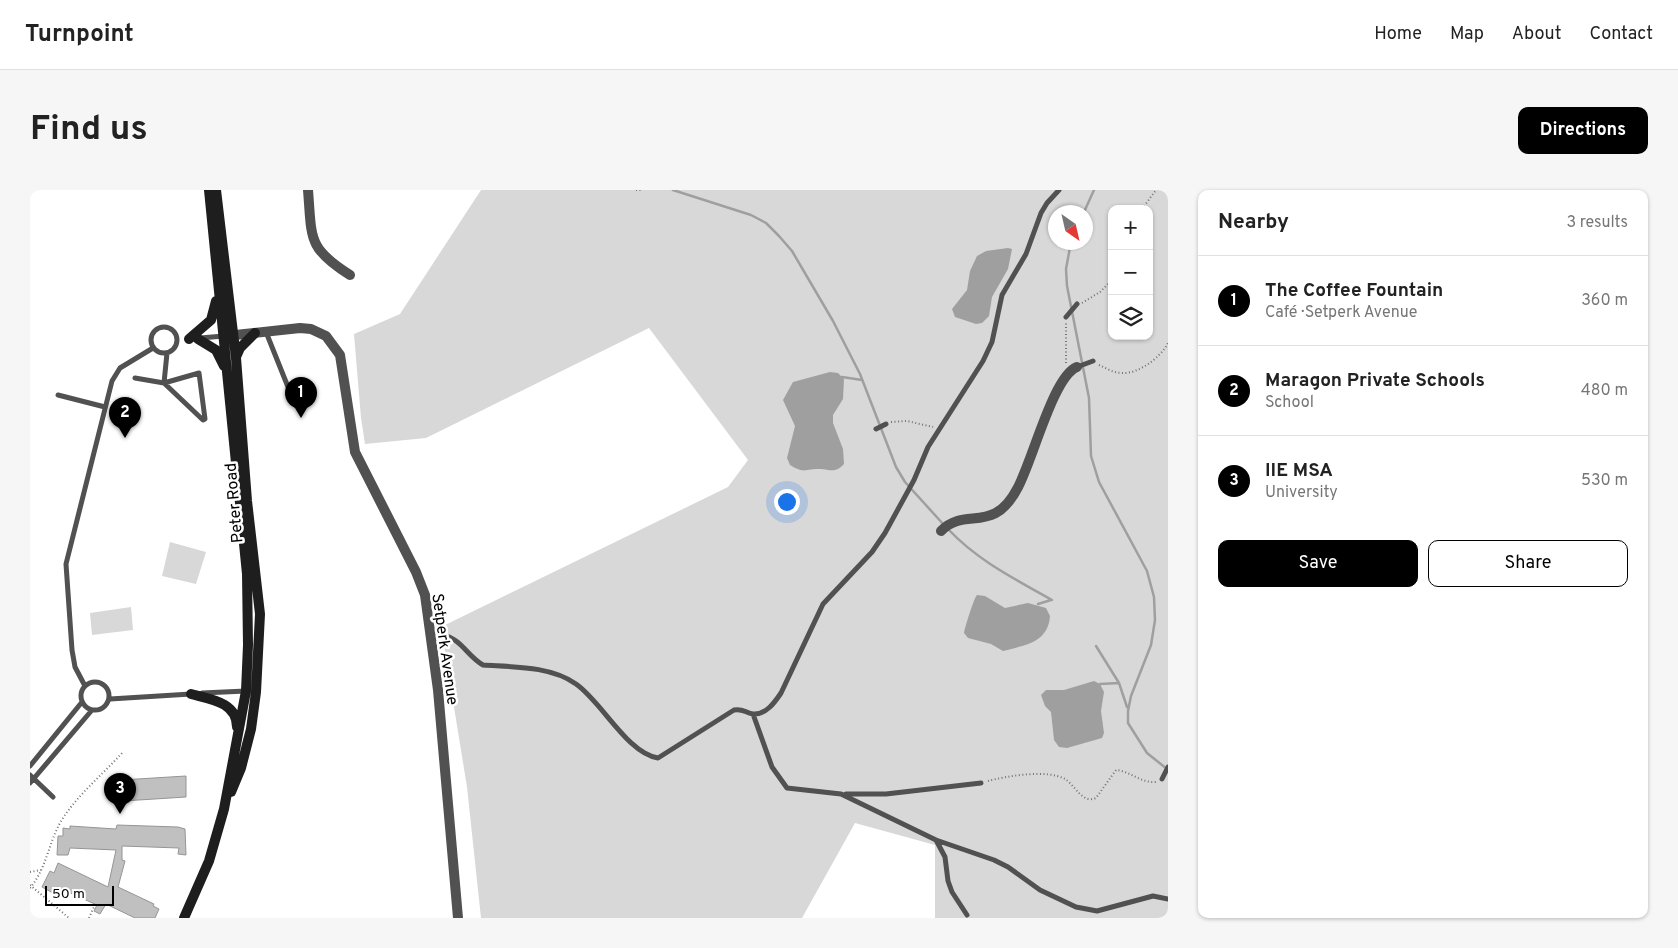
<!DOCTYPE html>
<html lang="en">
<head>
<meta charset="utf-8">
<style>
	body { margin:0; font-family:Overpass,sans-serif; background:#f6f6f6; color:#222 }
	.controls { position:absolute; right:15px; top:15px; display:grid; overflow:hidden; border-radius:10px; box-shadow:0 1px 4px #0004 }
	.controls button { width:45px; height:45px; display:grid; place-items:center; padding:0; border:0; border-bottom:1px solid #e0e0e0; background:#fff; color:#222; font:25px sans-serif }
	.compass { position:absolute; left:1018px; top:15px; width:45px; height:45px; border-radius:50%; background:#fff; box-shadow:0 1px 4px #0004; rotate:146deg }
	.scale { position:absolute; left:15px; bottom:12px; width:69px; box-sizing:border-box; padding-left:5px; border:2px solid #000; border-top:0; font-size:14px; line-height:18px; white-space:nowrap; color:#000; -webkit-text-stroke:4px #fff; paint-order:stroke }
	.you { position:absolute; left:756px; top:311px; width:18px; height:18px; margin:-12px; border:4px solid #fff; border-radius:50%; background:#1a73e8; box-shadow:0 0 0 8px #1a73e833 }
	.badge { display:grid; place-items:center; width:32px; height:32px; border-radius:50%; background:#000; color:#fff; font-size:16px; font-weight:700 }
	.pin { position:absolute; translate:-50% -41px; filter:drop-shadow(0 1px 2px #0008) }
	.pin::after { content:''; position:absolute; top:26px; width:18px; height:15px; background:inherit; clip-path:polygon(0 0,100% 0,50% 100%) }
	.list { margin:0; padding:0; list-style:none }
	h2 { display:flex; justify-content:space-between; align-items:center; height:65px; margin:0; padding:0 20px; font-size:21px }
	h2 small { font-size:16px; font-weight:400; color:#767676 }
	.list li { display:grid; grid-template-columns:32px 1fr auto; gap:15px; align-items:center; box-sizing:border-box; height:90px; padding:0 20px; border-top:1px solid #e0e0e0 }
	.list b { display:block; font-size:19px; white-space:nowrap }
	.list p { margin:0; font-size:16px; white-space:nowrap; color:#767676 }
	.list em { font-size:16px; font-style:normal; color:#767676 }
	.actions { display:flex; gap:10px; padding:15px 20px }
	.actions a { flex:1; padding:11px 0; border:1px solid #000; border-radius:10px; text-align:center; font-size:18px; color:#000 }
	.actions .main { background:#000; color:#fff }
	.icon { flex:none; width:28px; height:28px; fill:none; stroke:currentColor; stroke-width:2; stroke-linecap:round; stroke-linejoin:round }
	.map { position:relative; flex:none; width:1138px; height:728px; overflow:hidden; border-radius:10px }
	header { display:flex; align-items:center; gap:30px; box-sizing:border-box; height:70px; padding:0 25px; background:#fff; border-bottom:1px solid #e0e0e0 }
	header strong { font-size:24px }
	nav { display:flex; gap:28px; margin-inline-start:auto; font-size:18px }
	.intro { display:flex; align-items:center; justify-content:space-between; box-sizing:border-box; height:120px; padding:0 30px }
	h1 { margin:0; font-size:35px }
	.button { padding:12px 22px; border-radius:10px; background:#000; color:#fff; font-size:18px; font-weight:700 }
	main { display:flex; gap:30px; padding:0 30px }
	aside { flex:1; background:#fff; border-radius:10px; box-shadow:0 1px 4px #0004 }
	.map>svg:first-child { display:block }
	.green { fill:#d8d8d8; fill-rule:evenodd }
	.water { fill:#9f9f9f }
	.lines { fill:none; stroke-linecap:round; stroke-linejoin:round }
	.stream { stroke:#9f9f9f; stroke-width:2.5 }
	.building { fill:#c0c0c0; stroke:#959595 }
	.path { stroke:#737373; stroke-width:2; stroke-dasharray:1 2.5; stroke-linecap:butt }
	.lane { stroke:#515151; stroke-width:5 }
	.street { stroke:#515151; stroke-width:10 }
	.secondary { stroke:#1e1e1e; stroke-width:10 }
	.labels { text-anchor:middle; stroke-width:5; stroke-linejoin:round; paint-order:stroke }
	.street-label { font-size:16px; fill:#000; stroke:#fff }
</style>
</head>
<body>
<header>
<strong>Turnpoint</strong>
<nav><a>Home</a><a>Map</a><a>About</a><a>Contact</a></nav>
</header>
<div class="intro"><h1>Find us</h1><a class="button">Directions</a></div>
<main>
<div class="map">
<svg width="1138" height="728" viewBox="0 0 1138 728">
	<rect width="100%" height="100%" fill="#fff"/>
	<path class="green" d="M 451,0 L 1138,0 L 1138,728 L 905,728 L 905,655 L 825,633 L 772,728 L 451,728 L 437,597 L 411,437 L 698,297 L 718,270 L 619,138 L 396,248 L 335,254 L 331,228 L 324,144 L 370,124 ZM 1082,19 L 1119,19 L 1119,146 L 1082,146 ZM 1026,22 L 1056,22 L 1056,52 L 1026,52 Z
		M 140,352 L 176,362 L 166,394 L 132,386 Z
		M 101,417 L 103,440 L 62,445 L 60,423 Z"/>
	<path class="water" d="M 978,58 L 982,59 L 978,79 L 962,107 L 959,126 L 952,133 L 946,134 L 925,127 L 922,119 L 937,100 L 940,81 L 947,66 L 956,61 Z
		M 800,182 L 808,183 L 814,189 L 813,209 L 803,225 L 803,233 L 813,259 L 814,274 C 804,285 799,278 788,279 C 773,279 775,284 760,275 L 757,268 L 765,236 L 753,210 L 763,192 Z
		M 947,405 L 955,406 L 975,418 L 998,413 L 1016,418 L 1020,426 C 1018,453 995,455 973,461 L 961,454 L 938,448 L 934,443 C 935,437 944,408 947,405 Z
		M 1064,491 L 1070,494 L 1074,502 L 1071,521 L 1074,543 L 1072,548 L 1037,558 L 1029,557 L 1024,550 L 1021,522 L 1015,516 L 1011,505 L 1016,500 L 1034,500 Z"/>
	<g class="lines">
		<path class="stream" d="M 643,0 L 721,25 L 736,33 L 749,46 L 762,61 L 803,131 L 830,184 L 866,277 L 875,292 L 914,335
			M 1054,22 L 1064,0
			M 1041,52 L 1036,79 L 1037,96 L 1059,208 L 1061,266 L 1069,292 L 1117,381 L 1124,407 L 1125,430 L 1121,455 L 1101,506 L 1098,521 L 1098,533 L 1117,563 L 1137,579
			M 812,187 L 832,190
			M 918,339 C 948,371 985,389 1022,410
			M 1008,414 L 1021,410
			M 1066,456 L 1089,493 L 1097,517
			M 1070,494 L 1089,493"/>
	</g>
	<path class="building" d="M 156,586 L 156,607 L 93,611 L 91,590 Z
		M 87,635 L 148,637 L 155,639 L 156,665 L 148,664 L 149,658 L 92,656 L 92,670 L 95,671 L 88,697 L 124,714 L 123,716 L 129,719 L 125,728 L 105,728 L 76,714 L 70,724 L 64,721 L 67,715 L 27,697 L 23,703 L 12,697 L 20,681 L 24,683 L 28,673 L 78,697 L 86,660 L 40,658 L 38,665 L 27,665 L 28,646 L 33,646 L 33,638 L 40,639 L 40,636 L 86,639 Z"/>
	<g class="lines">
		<path class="path" d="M 606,0 L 613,0
			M 1112,19 L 1126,0
			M 1052,113 L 1070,102 L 1082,90
			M 1036,173 L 1036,133
			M 1069,175 C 1076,178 1083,183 1092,183 C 1109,184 1131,167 1138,153
			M 861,232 L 877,231 L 903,237
			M 958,591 C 977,586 1017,579 1035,589 C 1045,595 1052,614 1066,608 L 1086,580 C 1100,581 1110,593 1126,592
			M 0,682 L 11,680
			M 0,695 L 39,728
			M 0,698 C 18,677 19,647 35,625 C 51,602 74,583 93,562
			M 59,728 L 64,717"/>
		<path class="lane" d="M 1036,127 L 1047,114
			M121 150a13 13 0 1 1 26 0a13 13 0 1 1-26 0Z
			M 236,142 L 258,197
			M 170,148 L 194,146
			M 1047,177 L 1063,171
			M 105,188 L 134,193 L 169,183 L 175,229 L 173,230 L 134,193
			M 134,193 L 137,163
			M 28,205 L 75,217
			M 846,239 L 856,234
			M 412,445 C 431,448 437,466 453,475 C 483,477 521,476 546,494 C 572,512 597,563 628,568 L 704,520 C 713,518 715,523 723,524 C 736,525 745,512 751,503 L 793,414 L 842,362 L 855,343 L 884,290 L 898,257 L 953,171 L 962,152 L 972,105 L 996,64 L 1011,23 L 1017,13 L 1029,0
			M51 506a14 14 0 1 1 28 0a14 14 0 1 1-28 0Z
			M 55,496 L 45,477 L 42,460 L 36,374 L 82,191 L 90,178 L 123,158
			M 172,503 L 216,501
			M 80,509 L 161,504
			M 723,524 L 742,577 L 757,598 L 811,604 L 906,650 L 915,667 L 918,691 L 922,702 L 937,725
			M 0,576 L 52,512
			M 0,585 L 23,607
			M 1132,589 L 1138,577
			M 0,593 L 62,520
			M 816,604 L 856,604 L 951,593
			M 906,650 L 964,670 L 978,677 L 1010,700 L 1046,717 L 1067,721 L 1123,706 L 1138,709"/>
		<path class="street" d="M 278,0 C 282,48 277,58 320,85
			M 196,146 L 270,138 L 281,139 L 296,146 L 310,165 L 325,262 L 386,382 L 395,405 L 408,500 L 428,728
			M 911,341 C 935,316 963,345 987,299 C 1002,273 1023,186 1047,177"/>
		<path class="secondary" d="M 186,0 L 206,168 L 217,311 L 230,424 L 226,502 L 221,539 L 211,578 L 201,602
			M 159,149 L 181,130 L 186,111
			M 168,149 L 186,160 L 194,176
			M 206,167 L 210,158 L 225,143
			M 161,504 C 180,509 207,512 207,537
			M 154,728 L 179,671 L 194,619 L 216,501 L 218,455 L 217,384 L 179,0"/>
	</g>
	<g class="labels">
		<g class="street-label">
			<text transform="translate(203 313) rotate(-95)" y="6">Peter Road</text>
			<text transform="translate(416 459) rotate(82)" y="6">Setperk Avenue</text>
		</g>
	</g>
</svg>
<div class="controls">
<button>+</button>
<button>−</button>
<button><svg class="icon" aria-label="layers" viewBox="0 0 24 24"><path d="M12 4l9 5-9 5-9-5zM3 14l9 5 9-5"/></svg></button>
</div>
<svg class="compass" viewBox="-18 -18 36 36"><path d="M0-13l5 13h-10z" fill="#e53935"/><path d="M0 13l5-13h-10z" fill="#767676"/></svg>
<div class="scale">50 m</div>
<div class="you"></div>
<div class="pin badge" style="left:271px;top:228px">1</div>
<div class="pin badge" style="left:95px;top:248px">2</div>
<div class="pin badge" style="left:90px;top:624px">3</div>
</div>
<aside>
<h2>Nearby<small>3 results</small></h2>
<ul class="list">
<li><span class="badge">1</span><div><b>The Coffee Fountain</b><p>Café · Setperk Avenue</p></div><em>360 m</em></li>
<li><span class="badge">2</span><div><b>Maragon Private Schools</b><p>School</p></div><em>480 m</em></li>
<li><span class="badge">3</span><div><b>IIE MSA</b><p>University</p></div><em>530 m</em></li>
</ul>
<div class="actions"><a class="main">Save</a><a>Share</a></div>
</aside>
</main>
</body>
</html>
